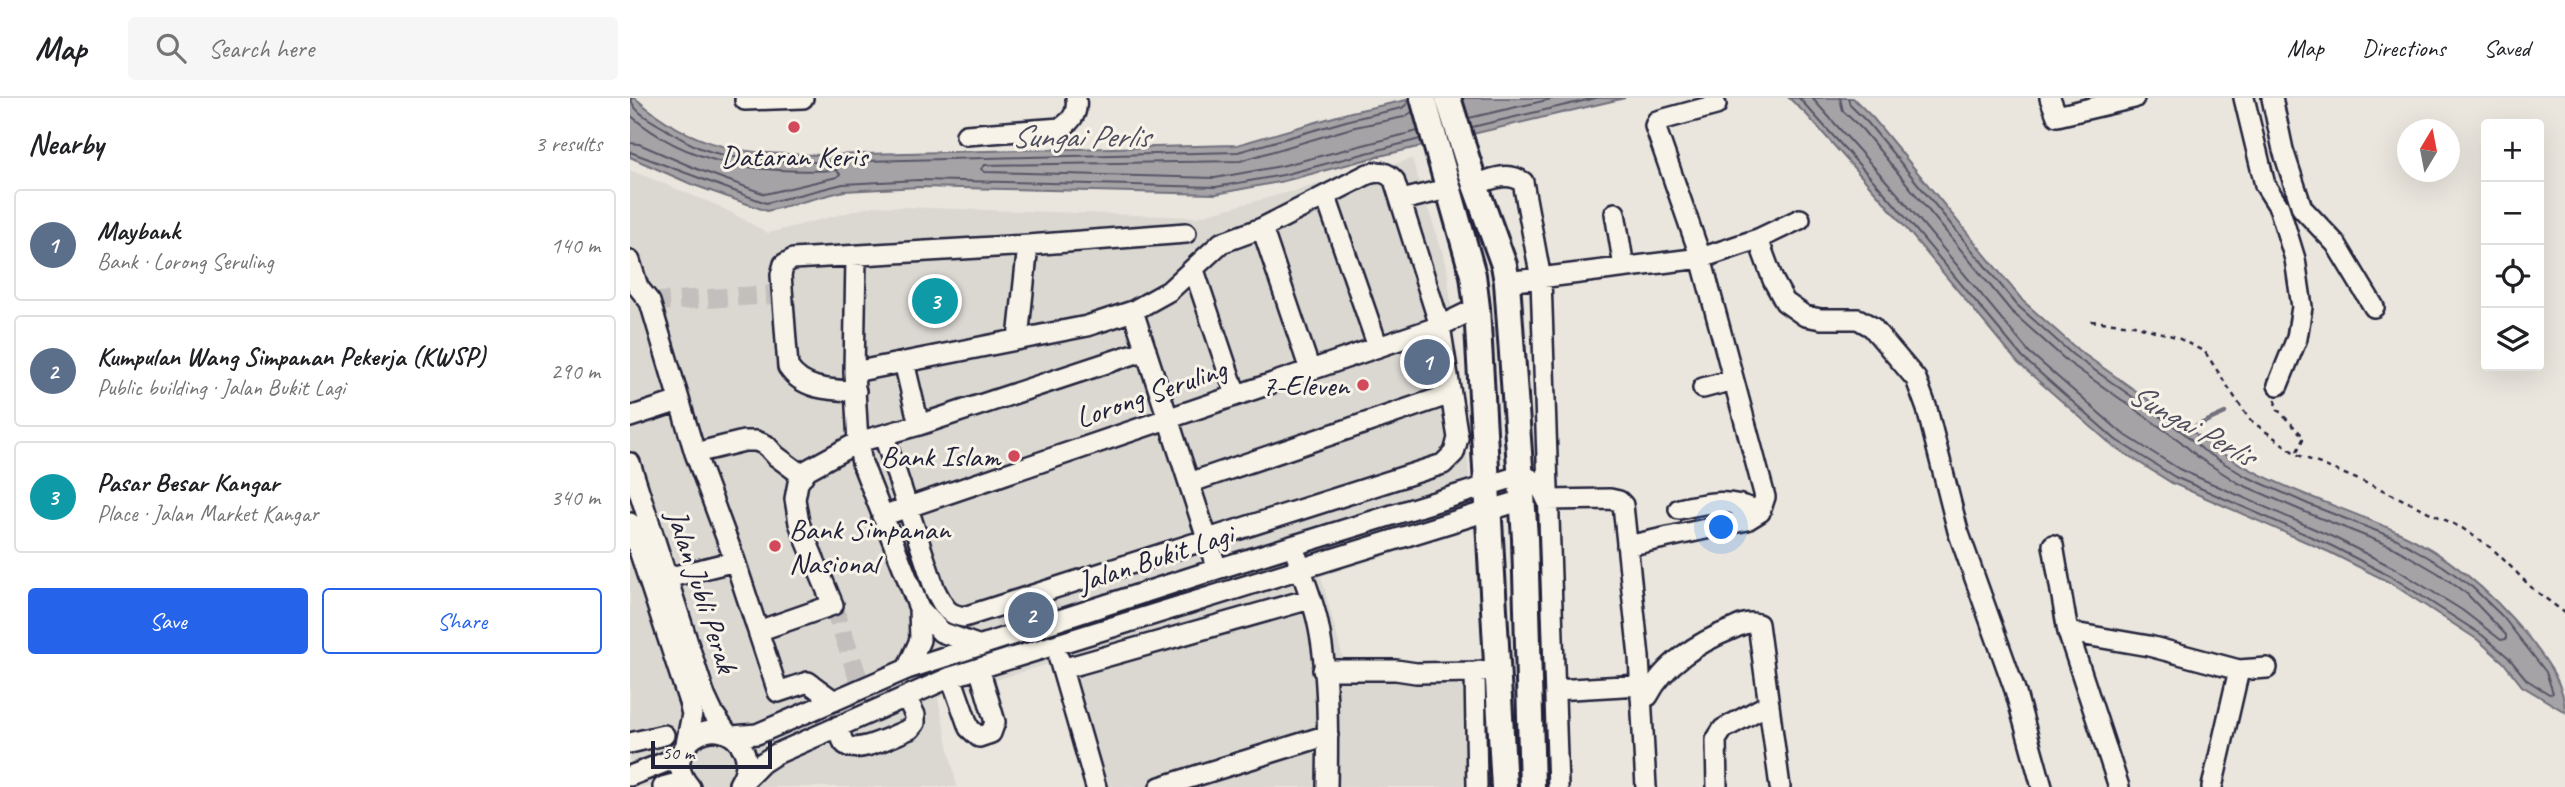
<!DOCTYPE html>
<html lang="en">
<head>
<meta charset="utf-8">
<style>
	body { margin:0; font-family:Caveat,sans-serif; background:#f6f6f6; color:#202124 }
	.controls { position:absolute; right:21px; top:21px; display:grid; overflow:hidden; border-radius:7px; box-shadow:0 7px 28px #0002 }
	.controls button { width:63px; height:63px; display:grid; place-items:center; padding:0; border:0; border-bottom:2px solid #e0e0e0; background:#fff; color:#202124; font:35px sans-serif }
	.compass { position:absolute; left:1767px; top:21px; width:63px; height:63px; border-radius:50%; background:#fff; box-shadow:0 7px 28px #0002; rotate:10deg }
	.scale { position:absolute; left:21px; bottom:18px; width:121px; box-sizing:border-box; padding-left:7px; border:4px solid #22223b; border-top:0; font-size:19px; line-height:24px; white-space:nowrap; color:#22223b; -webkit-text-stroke:5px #f7f3e8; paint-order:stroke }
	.you { position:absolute; left:1092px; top:430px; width:24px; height:24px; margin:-18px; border:5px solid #fff; border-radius:50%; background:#1a73e8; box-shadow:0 0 0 10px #1a73e833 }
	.badge { display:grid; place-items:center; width:46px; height:46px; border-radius:50%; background:#2563eb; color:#fff; font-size:23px; font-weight:700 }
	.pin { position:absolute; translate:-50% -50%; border:4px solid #fff; box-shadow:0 2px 7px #0006 }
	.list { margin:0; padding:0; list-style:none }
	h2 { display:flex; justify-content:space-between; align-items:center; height:91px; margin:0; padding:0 28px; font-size:30px }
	h2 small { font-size:23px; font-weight:400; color:#757577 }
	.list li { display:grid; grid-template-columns:46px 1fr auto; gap:21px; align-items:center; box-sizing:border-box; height:112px; margin:0 14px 14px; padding:0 14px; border:2px solid #e0e0e0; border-radius:7px }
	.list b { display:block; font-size:26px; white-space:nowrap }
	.list p { margin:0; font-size:23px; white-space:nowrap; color:#757577 }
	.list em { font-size:23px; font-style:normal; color:#757577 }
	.actions { display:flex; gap:14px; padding:21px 28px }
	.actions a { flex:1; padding:16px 0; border:2px solid #2563eb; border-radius:7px; text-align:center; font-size:24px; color:#2563eb }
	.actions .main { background:#2563eb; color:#fff }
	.icon { flex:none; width:38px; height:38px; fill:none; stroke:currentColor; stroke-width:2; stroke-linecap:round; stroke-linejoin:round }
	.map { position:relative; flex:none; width:1935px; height:689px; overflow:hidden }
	header { display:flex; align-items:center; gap:42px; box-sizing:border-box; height:98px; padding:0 35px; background:#fff; border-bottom:2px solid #e0e0e0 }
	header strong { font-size:33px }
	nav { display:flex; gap:38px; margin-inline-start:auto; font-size:24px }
	.search { width:490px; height:63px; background:#f6f6f6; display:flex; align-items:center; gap:18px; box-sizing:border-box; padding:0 24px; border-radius:7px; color:#757577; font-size:26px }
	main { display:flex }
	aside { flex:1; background:#fff }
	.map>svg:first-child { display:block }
	.built { fill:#dbd8d2 }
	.water { fill:#a6a3a6; stroke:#716f7b; stroke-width:2 }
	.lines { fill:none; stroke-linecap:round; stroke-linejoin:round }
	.shore { stroke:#575666; stroke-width:2 }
	.stream { stroke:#716f7b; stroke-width:4.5 }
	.minor-tunnel { stroke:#c2bfbd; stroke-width:19; stroke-dasharray:19 10; stroke-linecap:butt }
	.minor-casing { stroke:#22223b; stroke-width:24 }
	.major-casing { stroke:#22223b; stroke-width:30 }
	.path { stroke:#22223b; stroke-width:2.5; stroke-dasharray:5 5; stroke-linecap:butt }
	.minor { stroke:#f7f3e8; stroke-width:19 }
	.major { stroke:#f7f3e8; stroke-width:24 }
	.poi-dot { fill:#d1495b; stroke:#f7f3e8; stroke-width:2.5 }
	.labels { text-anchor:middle; stroke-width:6; stroke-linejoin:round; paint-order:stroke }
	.poi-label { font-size:30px; fill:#22223b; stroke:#f7f3e8; text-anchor:end }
	.street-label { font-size:30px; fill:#22223b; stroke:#f7f3e8 }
	.water-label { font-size:32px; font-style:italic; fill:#504f60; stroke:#f7f3e8 }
</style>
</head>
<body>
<header>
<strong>Map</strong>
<div class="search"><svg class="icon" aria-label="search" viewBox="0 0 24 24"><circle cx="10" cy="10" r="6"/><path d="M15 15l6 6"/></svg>Search here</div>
<nav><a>Map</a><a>Directions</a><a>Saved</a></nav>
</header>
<main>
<aside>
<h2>Nearby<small>3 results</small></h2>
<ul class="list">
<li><span class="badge" style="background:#5c6f8a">1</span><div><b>Maybank</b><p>Bank · Lorong Seruling</p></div><em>140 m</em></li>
<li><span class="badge" style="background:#5c6f8a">2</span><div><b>Kumpulan Wang Simpanan Pekerja (KWSP)</b><p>Public building · Jalan Bukit Lagi</p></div><em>290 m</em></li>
<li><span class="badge" style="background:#0f9aa8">3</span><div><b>Pasar Besar Kangar</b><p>Place · Jalan Market Kangar</p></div><em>340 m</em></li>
</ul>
<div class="actions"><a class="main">Save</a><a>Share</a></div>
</aside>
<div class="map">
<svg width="1935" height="689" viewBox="0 0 1935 689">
	<rect width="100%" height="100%" fill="#eae6de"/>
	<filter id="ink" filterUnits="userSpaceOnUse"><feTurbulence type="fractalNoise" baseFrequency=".0143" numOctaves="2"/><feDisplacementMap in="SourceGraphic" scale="14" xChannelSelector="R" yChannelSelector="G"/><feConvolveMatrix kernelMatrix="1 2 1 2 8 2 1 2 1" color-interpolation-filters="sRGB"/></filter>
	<g filter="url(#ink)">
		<path class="built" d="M 782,61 L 817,168 L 845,430 L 691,478 L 718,579 L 855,567 L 858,689 L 458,689 L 422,565 L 308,600 L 327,689 L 0,689 L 0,72 L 89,108 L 138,135 L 243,108 L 566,119 Z"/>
		<path class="water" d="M 0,0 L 5,0 C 66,54 117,56 194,57 L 607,47 L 721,14 L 786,0 L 995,0 L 754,57 L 654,83 L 586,96 L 289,89 L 214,93 L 137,113 L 61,86 L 0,59 Z
			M 1159,0 L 1223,0 L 1243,20 L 1393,203 L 1448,252 L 1560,331 C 1619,383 1697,402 1768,434 C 1820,457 1863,496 1899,540 C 1916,562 1935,586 1935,614 L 1892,588 L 1873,564 L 1848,542 L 1759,484 L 1699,454 L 1542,385 L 1483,348 L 1388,265 L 1255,105 L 1177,17 Z"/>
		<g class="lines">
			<path class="shore" d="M 1,0 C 2,12 17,20 27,26 C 41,34 55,44 70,50 C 109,65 153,63 194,64 L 608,54 L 723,21 L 772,10 L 777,6 L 778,0
				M 1169,0 L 1260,101 L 1393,260 L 1486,342 L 1545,379 L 1702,448 L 1762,479 L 1852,537 L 1878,559 L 1897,582 L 1919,596 L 1923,595 L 1916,574 L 1873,519 L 1842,489 L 1813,468 L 1767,441 L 1678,406 L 1613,377 L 1573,352 L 1555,336 L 1443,257 L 1387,207 L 1238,25 L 1220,7 L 1218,0
				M 1182,0 L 1267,95 L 1399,254 L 1492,335 L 1549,371 L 1705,440 L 1766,471 L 1832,512 L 1871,542 L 1876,541 L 1876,537 L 1837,496 L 1808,475 L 1763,449 L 1675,414 L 1608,385 L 1568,359 L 1550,343 L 1438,264 L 1381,213 L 1232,31 L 1213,13 L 1210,0
				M 782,14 L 774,19 L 725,29 L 610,63 L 355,67 L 351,71 L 355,74 L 585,80 L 651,68 L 788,33
				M 0,17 C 59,68 131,76 206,72 L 210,76 L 207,79 L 135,96 L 67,71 L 9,46 L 0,45
				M 839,20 L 926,0
				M 842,29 L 966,0
				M 0,54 L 136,105 L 213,86 L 289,82 L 586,89 L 653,77 L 790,41"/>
			<path class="stream" d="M 1557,332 L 1595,315"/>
			<path class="minor-tunnel" d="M 20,204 L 153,196
				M 203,507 L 232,591"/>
			<g class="minor-casing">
				<path id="minor" d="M 1420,0 L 1427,18 L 1504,0
					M 1614,0 L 1635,87 L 1649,109 L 1665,161 L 1672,209 L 1667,240 L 1648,287
					M 1642,0 L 1653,52 L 1672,110 L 1706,146 L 1744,209
					M 115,2 L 173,0
					M 336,37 L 431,30 C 443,22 448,14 446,0
					M 845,87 C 861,81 878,73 893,84 L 911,181 L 928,689
					M 696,99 L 748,249
					M 772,102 L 817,91
					M 985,115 L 994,169
					M 632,130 L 680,272
					M 1128,141 L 1170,121
					M 226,159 L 224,274 L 228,344 L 232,365 L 289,510 L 290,542 L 277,571
					M 0,163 L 8,189 L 20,204 L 65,355 L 105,463 L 148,594 L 178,584 L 204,603
					M 564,172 L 606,297
					M 877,184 L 1071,160 L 1128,141 L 1143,182 L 1155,204 L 1175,218 L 1191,221 L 1228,221 L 1242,229 L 1286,281 L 1297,311 L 1328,433 L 1385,592 L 1412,689
					M 503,213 L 587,471
					M 388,241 L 398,147
					M 274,264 L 289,327
					M 224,274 L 457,228 L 503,213 L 539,193 L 591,145 L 632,130 L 738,76 C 749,73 756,73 764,82 L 810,228 L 828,340 L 824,355 L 813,366 L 334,519 C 315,516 314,508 305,492 L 254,338
					M 1073,290 L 1103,282
					M 226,293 C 200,292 173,292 158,269 L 151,177 L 154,166 L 163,161 L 398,147 L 556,135
					M 0,319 L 49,303
					M 65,355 L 114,343 L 126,343 L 136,347 L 146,358 L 173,378
					M 0,365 L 75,598 L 83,615 L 97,635
					M 559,385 L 821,296
					M 917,402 L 980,401 L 989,403 L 993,407 L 1009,559 L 1016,689
					M 1049,411 C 1081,404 1099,400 1130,414
					M 252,418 L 810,228 L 847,210
					M 0,425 L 59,604 L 62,616 L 56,646
					M 1423,447 L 1438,534 L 1489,689
					M 997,448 L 1117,422 L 1130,414 L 1135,399 L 1071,160 L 1025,28 L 1027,23 L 1086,7
					M 667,459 C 673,480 682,500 687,521 C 699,573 698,636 697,689
					M 37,480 L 105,463
					M 289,510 L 311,534 L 350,548
					M 128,533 L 203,507 L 169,425 L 165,401 L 168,385 L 177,372 L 228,344 L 289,327 L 516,252
					M 1438,534 L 1519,548 L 1609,572 L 1637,570
					M 429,561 L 466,689
					M 432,571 L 680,501
					M 693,572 L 766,572 L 786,575 L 845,574 L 867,571
					M 845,574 L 847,689
					M 321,579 L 339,630 L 349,639 L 361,635 L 365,624 L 349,570
					M 925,592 L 1010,587
					M 1011,600 L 1018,598 C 1034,566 1069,544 1102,531 C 1111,527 1118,523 1128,526 L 1150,689
					M 208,628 C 210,633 211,641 214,645 C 225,659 266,636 280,631 L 285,625 L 285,617 L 276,599
					M 102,638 L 127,636 L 277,571 L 587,471 L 892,377 C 906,382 911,388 917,402
					M 0,645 L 34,637
					M 0,678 L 51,658
					M 109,688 L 132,665 L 146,656 L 321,579 L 893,402
					M 33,689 L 55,683
					M 60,689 C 25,650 90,608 113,651 C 119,663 116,675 109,686
					M 530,689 L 698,637
					M 1087,689 L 1086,642 L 1093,631 L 1139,606
					M 1582,689 L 1609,572"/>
			</g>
			<g class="major-casing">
				<path id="major" d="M 793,0 L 843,177 L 847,210 L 874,689
					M 818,0 L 845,87 L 874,167 L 877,184 L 895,440 L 902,689"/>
			</g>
			<path class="path" d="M 1461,223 L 1504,227 L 1546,239 L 1575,254 L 1619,321 L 1666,356 L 1753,392 L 1832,430 L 1864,452 L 1903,491 L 1935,515
				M 1646,302 L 1645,309 L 1674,339 L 1666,356"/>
			<use href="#minor" class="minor"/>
			<use href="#major" class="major"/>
		</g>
	</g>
	<g class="poi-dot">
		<circle cx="164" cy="29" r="7"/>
		<circle cx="733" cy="287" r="7"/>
		<circle cx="384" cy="358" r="7"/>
		<circle cx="145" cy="448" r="7"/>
	</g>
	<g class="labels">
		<g class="poi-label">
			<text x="164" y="68" text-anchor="middle">Dataran Keris</text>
			<text x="719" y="297">7-Eleven</text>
			<text x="370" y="368">Bank Islam</text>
			<text x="159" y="441" text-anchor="start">Bank Simpanan<tspan x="159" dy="34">Nasional</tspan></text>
		</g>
		<g class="street-label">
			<text transform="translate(521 295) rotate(-19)" y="10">Lorong Seruling</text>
			<text transform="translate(525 460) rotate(-18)" y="10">Jalan Bukit Lagi</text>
			<text transform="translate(72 493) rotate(72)" y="10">Jalan Jubli Perak</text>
		</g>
		<g class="water-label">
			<text x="450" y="49">Sungai Perlis</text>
			<text transform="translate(1562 326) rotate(29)" y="11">Sungai Perlis</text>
		</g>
	</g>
</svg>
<div class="controls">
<button>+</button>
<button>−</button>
<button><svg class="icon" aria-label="locate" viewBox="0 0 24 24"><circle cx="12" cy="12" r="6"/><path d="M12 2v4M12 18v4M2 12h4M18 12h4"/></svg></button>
<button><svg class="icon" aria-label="layers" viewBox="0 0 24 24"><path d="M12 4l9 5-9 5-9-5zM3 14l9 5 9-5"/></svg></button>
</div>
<svg class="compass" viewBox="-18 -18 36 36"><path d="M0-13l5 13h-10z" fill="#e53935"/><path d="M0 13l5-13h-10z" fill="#757577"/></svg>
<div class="scale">50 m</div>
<div class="you"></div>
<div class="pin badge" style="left:797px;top:264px;background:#5c6f8a">1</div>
<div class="pin badge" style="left:401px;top:517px;background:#5c6f8a">2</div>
<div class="pin badge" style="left:305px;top:203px;background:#0f9aa8">3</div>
</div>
</main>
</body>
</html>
